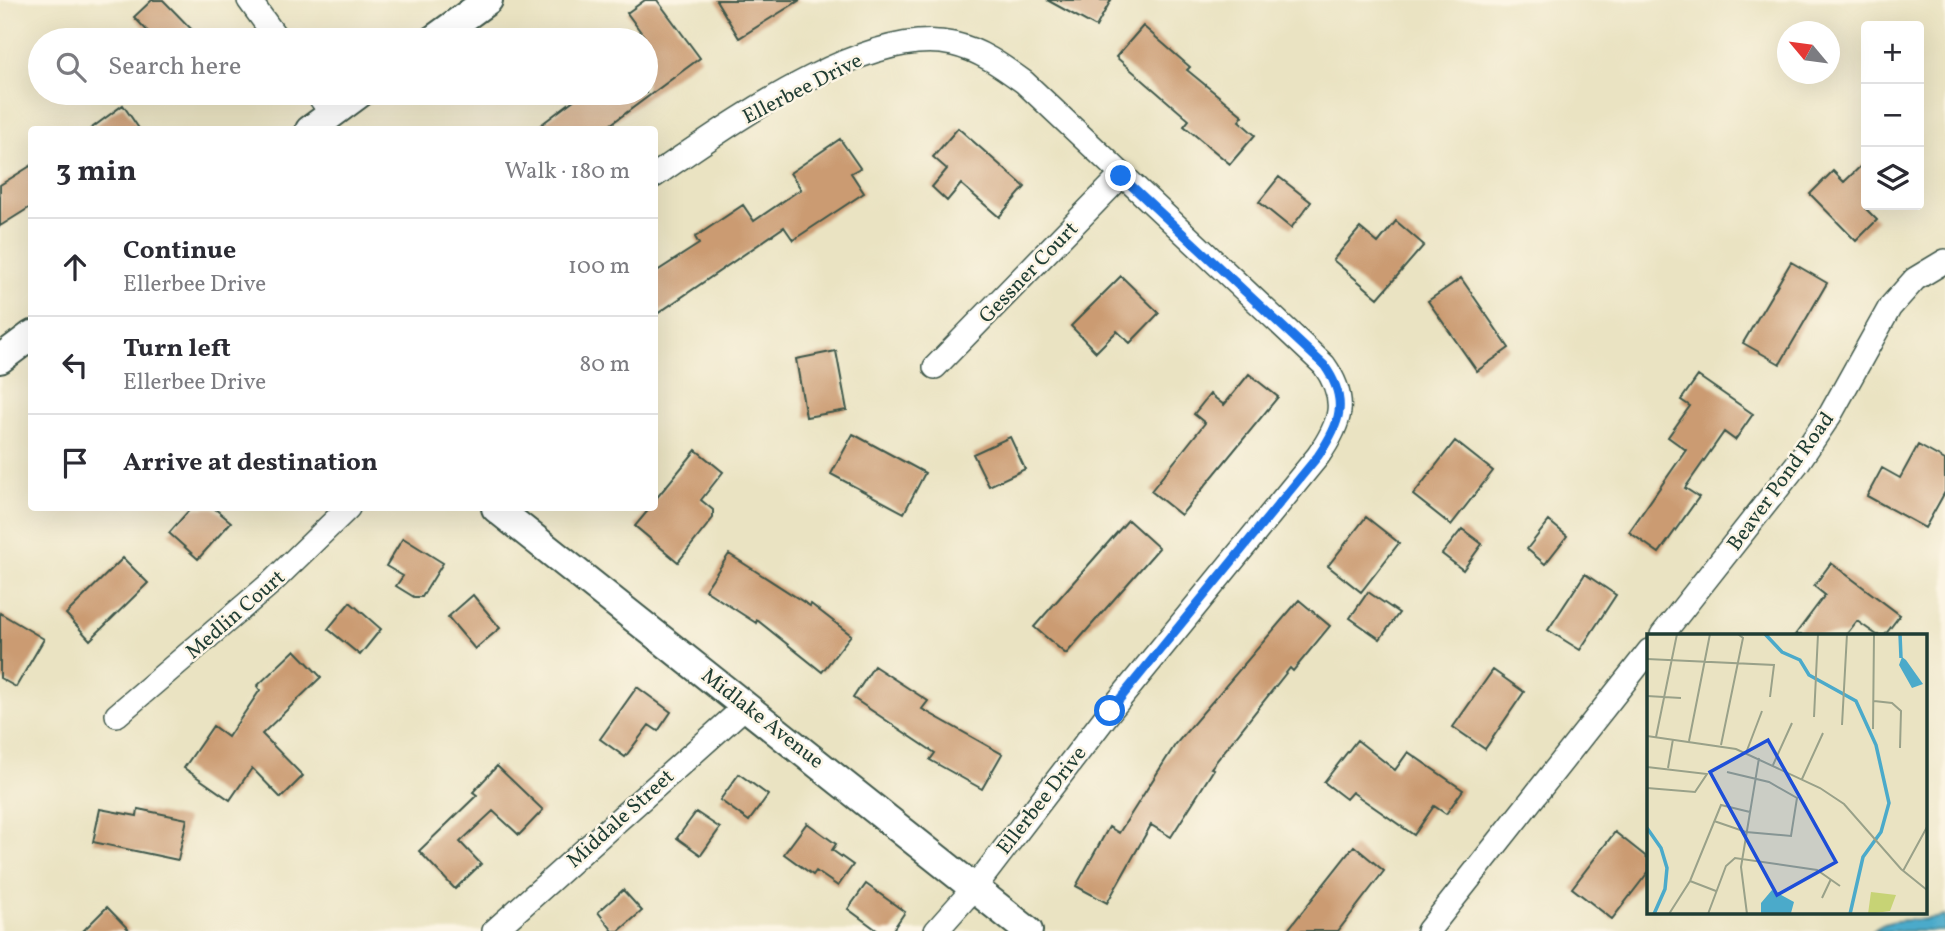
<!DOCTYPE html>
<html lang="en">
<head>
<meta charset="utf-8">
<style>
	body { margin:0; font-family:Vollkorn,serif; background:#f7f7f7; color:#2b2b33 }
	.controls { position:absolute; right:21px; top:21px; display:grid; overflow:hidden; border-radius:7px; box-shadow:0 7px 28px #0002 }
	.controls button { width:63px; height:63px; display:grid; place-items:center; padding:0; border:0; border-bottom:2px solid #e1e1e2; background:#fff; color:#2b2b33; font:35px sans-serif }
	.compass { position:absolute; left:1777px; top:21px; width:63px; height:63px; border-radius:50%; background:#fff; box-shadow:0 7px 28px #0002; rotate:299deg }
	.stop { position:absolute; width:21px; height:21px; margin:-16px; border:5px solid #1a73e8; border-radius:50%; background:#fff }
	.stop.end { background:#1a73e8; border-color:#fff; box-shadow:0 2px 7px #0008 }
	.list { margin:0; padding:0; list-style:none }
	h2 { display:flex; justify-content:space-between; align-items:center; height:91px; margin:0; padding:0 28px; font-size:30px }
	h2 small { font-size:23px; font-weight:400; color:#7c7c81 }
	.list li { display:grid; grid-template-columns:46px 1fr auto; gap:21px; align-items:center; box-sizing:border-box; height:98px; padding:0 28px; border-top:2px solid #e1e1e2 }
	.list b { display:block; font-size:26px; white-space:nowrap }
	.list p { margin:0; font-size:23px; white-space:nowrap; color:#7c7c81 }
	.list em { font-size:23px; font-style:normal; color:#7c7c81 }
	.icon { flex:none; width:38px; height:38px; fill:none; stroke:currentColor; stroke-width:2; stroke-linecap:round; stroke-linejoin:round }
	.map { position:relative; flex:none; width:1945px; height:931px; overflow:hidden }
	.search { position:absolute; background:#fff; box-shadow:0 7px 28px #0002; left:28px; top:28px; width:630px; height:77px; display:flex; align-items:center; gap:18px; box-sizing:border-box; padding:0 24px; border-radius:38px; color:#7c7c81; font-size:26px }
	.panel { position:absolute; background:#fff; box-shadow:0 7px 28px #0002; left:28px; top:126px; width:630px; height:385px; border-radius:7px }
	.map>svg:first-child { display:block }
	.water { fill:#4baaca; stroke:#35747f; stroke-width:2 }
	.building { fill:#cb9b72 }
	.lines { fill:none; stroke-linecap:round; stroke-linejoin:round }
	.minor-casing { stroke:#3d5649; stroke-width:26 }
	.tertiary-casing { stroke:#3d5649; stroke-width:32 }
	.minor { stroke:#fff; stroke-width:23 }
	.tertiary { stroke:#fff; stroke-width:28 }
	.route { stroke:#1a73e8; stroke-width:9 }
	.labels { text-anchor:middle; stroke-width:5; stroke-linejoin:round; paint-order:stroke }
	.street-label { font-size:21px; fill:#1f3d34; stroke:#fcf5e5 }
	.inset-river { fill:none; stroke:#4baaca; stroke-width:3.5 }
	.inset-road { fill:none; stroke:#99a189; stroke-width:2 }
	.view { fill:#1d4ed8; fill-opacity:0.15; stroke:#1d4ed8; stroke-width:3.5 }
	.inset-edge { fill:none; stroke:#1f3d34; stroke-width:3.5 }
</style>
</head>
<body>
<div class="map">
<svg width="1945" height="931" viewBox="0 0 1945 931">
	<rect width="100%" height="100%" fill="#fcf5e5"/>
	<filter id="ink" filterUnits="userSpaceOnUse"><feTurbulence type="fractalNoise" baseFrequency=".0143" numOctaves="2"/><feDisplacementMap in="SourceGraphic" scale="14" xChannelSelector="R" yChannelSelector="G"/><feConvolveMatrix kernelMatrix="1 2 1 2 8 2 1 2 1" color-interpolation-filters="sRGB"/></filter>
	<filter id="wash" filterUnits="userSpaceOnUse"><feTurbulence type="fractalNoise" baseFrequency=".00686" numOctaves="4" result="noise"/><feDisplacementMap in="SourceGraphic" scale="28" xChannelSelector="R" yChannelSelector="G"/><feGaussianBlur stdDeviation="1.57" result="paint"/><feColorMatrix in="noise" values="0 0 0 0 0 0 0 0 0 0 0 0 0 0 0 0 0 1.4 0 .05"/><feComposite in="paint" operator="in"/></filter>
	<g filter="url(#wash)">
		<rect width="100%" height="100%" fill="#eae3c2"/>
		<path class="water" d="M 1945,916 L 1945,931 L 1873,931 C 1891,914 1922,924 1945,916 Z"/>
		<g id="blocks">
			<path class="building" d="M 152,0 L 163,0 L 202,40 L 156,40 L 134,17 Z
				M 645,0 L 657,0 L 700,58 L 603,130 L 534,130 L 583,93 L 646,93 L 646,39 L 627,13 Z
				M 716,0 L 800,0 L 739,38 Z
				M 1047,0 L 1111,0 L 1096,27 Z
				M 1143,26 L 1190,67 L 1187,70 L 1243,116 L 1239,121 L 1255,135 L 1230,164 L 1184,126 L 1189,120 L 1116,57 Z
				M 123,105 L 140,130 L 89,130 Z
				M 958,128 L 1025,187 L 999,217 L 961,184 L 947,201 L 932,187 L 947,169 L 933,157 Z
				M 840,139 L 860,168 L 851,173 L 864,193 L 793,240 L 784,227 L 654,316 L 654,273 L 699,244 L 695,237 L 743,205 L 754,221 L 801,189 L 790,173 Z
				M 1866,161 L 1866,209 L 1877,220 L 1856,241 L 1810,194 L 1833,171 L 1844,182 Z
				M 32,165 L 32,206 L 0,226 L 0,185 Z
				M 1279,177 L 1311,202 L 1291,228 L 1259,202 Z
				M 1396,221 L 1424,245 L 1378,298 L 1333,260 L 1360,228 L 1378,243 Z
				M 1791,262 L 1827,283 L 1780,364 L 1743,343 Z
				M 1121,276 L 1159,313 L 1130,343 L 1117,331 L 1096,352 L 1071,326 Z
				M 1461,278 L 1509,348 L 1477,371 L 1428,301 Z
				M 836,351 L 847,410 L 806,417 L 796,359 Z
				M 1249,374 L 1278,397 L 1181,515 L 1151,491 L 1205,423 L 1194,414 L 1210,394 L 1224,405 Z
				M 1698,376 L 1753,414 L 1735,440 L 1724,432 L 1685,488 L 1699,497 L 1659,553 L 1629,532 L 1686,450 L 1668,437 L 1690,406 L 1681,400 Z
				M 853,434 L 925,473 L 904,513 L 831,474 Z
				M 1010,437 L 1025,469 L 989,486 L 973,454 Z
				M 1455,441 L 1493,471 L 1451,525 L 1413,495 Z
				M 1918,445 L 1945,460 L 1945,492 L 1925,528 L 1867,496 L 1882,468 L 1900,478 Z
				M 696,450 L 723,472 L 701,500 L 713,510 L 713,518 L 678,562 L 635,526 L 650,508 L 654,508 L 654,501 Z
				M 191,508 L 214,508 L 231,522 L 198,559 L 169,533 Z
				M 1366,517 L 1399,543 L 1361,592 L 1328,566 Z
				M 1128,520 L 1159,548 L 1066,654 L 1034,627 Z
				M 1549,521 L 1567,536 L 1545,564 L 1527,549 Z
				M 1462,529 L 1482,544 L 1463,570 L 1442,554 Z
				M 403,538 L 443,563 L 422,597 L 414,597 L 396,586 L 403,576 L 386,566 Z
				M 729,554 L 810,606 L 811,604 L 851,635 L 822,672 L 757,620 L 756,623 L 705,590 Z
				M 123,558 L 148,583 L 90,640 L 66,614 Z
				M 1831,563 L 1900,615 L 1885,635 L 1877,635 L 1857,621 L 1846,635 L 1795,635 L 1825,595 L 1814,586 Z
				M 1585,574 L 1616,595 L 1580,650 L 1548,630 Z
				M 1368,592 L 1399,613 L 1380,639 L 1350,618 Z
				M 473,595 L 500,628 L 475,649 L 448,617 Z
				M 1299,600 L 1330,626 L 1293,671 L 1290,668 L 1211,768 L 1214,769 L 1171,837 L 1151,825 L 1107,903 L 1076,886 L 1109,827 L 1119,833 L 1175,745 Z
				M 350,602 L 381,629 L 360,655 L 328,629 Z
				M 0,613 L 44,639 L 16,687 L 0,678 Z
				M 295,650 L 321,677 L 262,734 L 303,776 L 281,798 L 252,768 L 230,800 L 184,768 L 213,726 L 228,737 L 260,690 L 257,686 Z
				M 874,666 L 928,701 L 922,709 L 1002,754 L 982,789 L 930,760 L 935,753 L 853,698 Z
				M 1493,670 L 1524,692 L 1485,749 L 1453,727 Z
				M 637,687 L 671,712 L 658,731 L 649,725 L 625,757 L 600,739 Z
				M 1357,740 L 1395,770 L 1408,752 L 1463,790 L 1446,814 L 1434,806 L 1414,835 L 1352,792 L 1346,799 L 1324,782 Z
				M 497,766 L 543,810 L 519,835 L 493,811 L 460,842 L 481,864 L 455,889 L 419,851 L 477,795 L 473,792 Z
				M 739,774 L 768,795 L 749,821 L 720,800 Z
				M 100,809 L 137,816 L 138,809 L 187,819 L 178,860 L 93,842 Z
				M 696,812 L 720,828 L 701,855 L 677,838 Z
				M 807,823 L 836,844 L 832,850 L 853,865 L 838,886 L 816,871 L 813,875 L 784,854 Z
				M 1615,832 L 1649,859 L 1649,871 L 1612,919 L 1572,888 Z
				M 1354,846 L 1384,871 L 1338,931 L 1287,931 Z
				M 866,884 L 905,912 L 892,931 L 878,931 L 848,909 Z
				M 623,890 L 642,911 L 619,931 L 613,931 L 598,912 Z
				M 107,907 L 130,931 L 83,931 Z"/>
		</g>
	</g>
	<g filter="url(#ink)">
		<use href="#blocks" fill-opacity="0" stroke="#3d5649" stroke-width="2"/>
		<g class="lines">
			<g class="minor-casing">
				<path id="minor" d="M 249,0 L 278,40
					M 317,93 L 332,114
					M 654,176 C 725,128 866,24 953,44 C 980,50 1002,66 1024,82 L 1324,365 C 1349,400 1341,423 1318,456 L 1110,711 L 975,887 L 936,931
					M 935,367 L 1121,176
					M 1662,635 L 1797,464 L 1830,415 L 1890,307 L 1915,279 L 1945,261
					M 117,715 L 271,583 L 348,508
					M 494,931 L 747,705
					M 1428,931 L 1649,651"/>
			</g>
			<g class="tertiary-casing">
				<path id="tertiary" d="M 433,40 L 488,0
					M 310,130 L 360,93
					M 0,359 L 32,335
					M 496,508 L 1028,931"/>
			</g>
			<use href="#minor" class="minor"/>
			<use href="#tertiary" class="tertiary"/>
		</g>
	</g>
	<g class="lines" filter="url(#ink)">
		<path class="route" d="M 1110,711 L 1318,456 C 1341,423 1349,400 1324,365 L 1121,176"/>
	</g>
	<g class="labels">
		<g class="street-label">
			<text transform="translate(802 88) rotate(-27)" y="7">Ellerbee Drive</text>
			<text transform="translate(1028 272) rotate(-46)" y="7">Gessner Court</text>
			<text transform="translate(1780 481) rotate(-54)" y="7">Beaver Pond Road</text>
			<text transform="translate(235 614) rotate(-41)" y="7">Medlin Court</text>
			<text transform="translate(763 718) rotate(38)" y="7">Midlake Avenue</text>
			<text transform="translate(1041 800) rotate(-52)" y="7">Ellerbee Drive</text>
			<text transform="translate(620 818) rotate(-42)" y="7">Middale Street</text>
		</g>
	</g>
	<g transform="translate(1647 634)">
		<rect width="280" height="280" fill="#eae3c2"/>
		<path d="M 224,258 L 249,261 L 243,277 L 221,280 Z" fill="#c7d375"/>
		<path d="M 255,23 L 259,26 L 276,50 L 265,54 L 252,31 ZM 125,256 L 147,268 L 144,279 L 114,280 L 114,269 Z" fill="#4baaca"/>
		<path class="inset-river" d="M 118,0 L 135,18 L 153,26 L 162,41 L 209,67 L 229,111 L 242,169 L 234,198 L 216,223 L 203,280M 253,0 L 254,24M 0,194 L 14,214 L 20,234 L 18,255 L 7,280"/>
		<path class="inset-road" d="M 0,25 L 127,31 L 123,63M 0,62 L 34,64M 227,67 L 245,69 L 254,77 L 253,114M 167,83 L 171,0M 195,91 L 200,0M 226,95 L 227,0M 0,102 L 89,115 L 173,154 L 197,170 L 254,235 L 280,256M 9,103 L 30,0M 42,107 L 63,0M 74,111 L 96,4 L 91,0M 99,119 L 115,77M 126,131 L 145,89M 0,133 L 60,140 L 48,158 L 0,154M 21,134 L 26,105M 155,145 L 176,99M 67,187 L 99,198 L 144,202 L 150,164 L 122,148 L 80,138M 256,237 L 280,193M 43,247 L 69,257M 175,264 L 184,245M 22,280 L 43,247 L 74,171 L 103,178M 61,280 L 79,232 L 88,224 L 170,236 L 193,252M 100,280 L 94,233 L 112,124"/>
		<path class="view" d="M 121,106 L 189,228 L 130,261 L 63,138 Z"/>
		<rect width="280" height="280" class="inset-edge"/>
	</g>
</svg>
<div class="controls">
<button>+</button>
<button>−</button>
<button><svg class="icon" aria-label="layers" viewBox="0 0 24 24"><path d="M12 4l9 5-9 5-9-5zM3 14l9 5 9-5"/></svg></button>
</div>
<svg class="compass" viewBox="-18 -18 36 36"><path d="M0-13l5 13h-10z" fill="#e53935"/><path d="M0 13l5-13h-10z" fill="#7c7c81"/></svg>
<div class="stop" style="left:1110px;top:711px"></div>
<div class="stop end" style="left:1121px;top:176px"></div>
<div class="search"><svg class="icon" aria-label="search" viewBox="0 0 24 24"><circle cx="10" cy="10" r="6"/><path d="M15 15l6 6"/></svg>Search here</div>
<section class="panel">
<h2>3 min<small>Walk · 180 m</small></h2>
<ul class="list">
<li><svg class="icon" aria-label="ahead" viewBox="0 0 24 24"><path d="M12 20V5M6 11l6-6 6 6"/></svg><div><b>Continue</b><p>Ellerbee Drive</p></div><em>100 m</em></li>
<li><svg class="icon" aria-label="left" viewBox="0 0 24 24"><path d="M17 20v-9H6M10 6l-5 5 5 5"/></svg><div><b>Turn left</b><p>Ellerbee Drive</p></div><em>80 m</em></li>
<li><svg class="icon" aria-label="arrive" viewBox="0 0 24 24"><path d="M6 21V4h12l-3 4 3 4H6"/></svg><div><b>Arrive at destination</b></div></li>
</ul>
</section>
</div>
</body>
</html>
